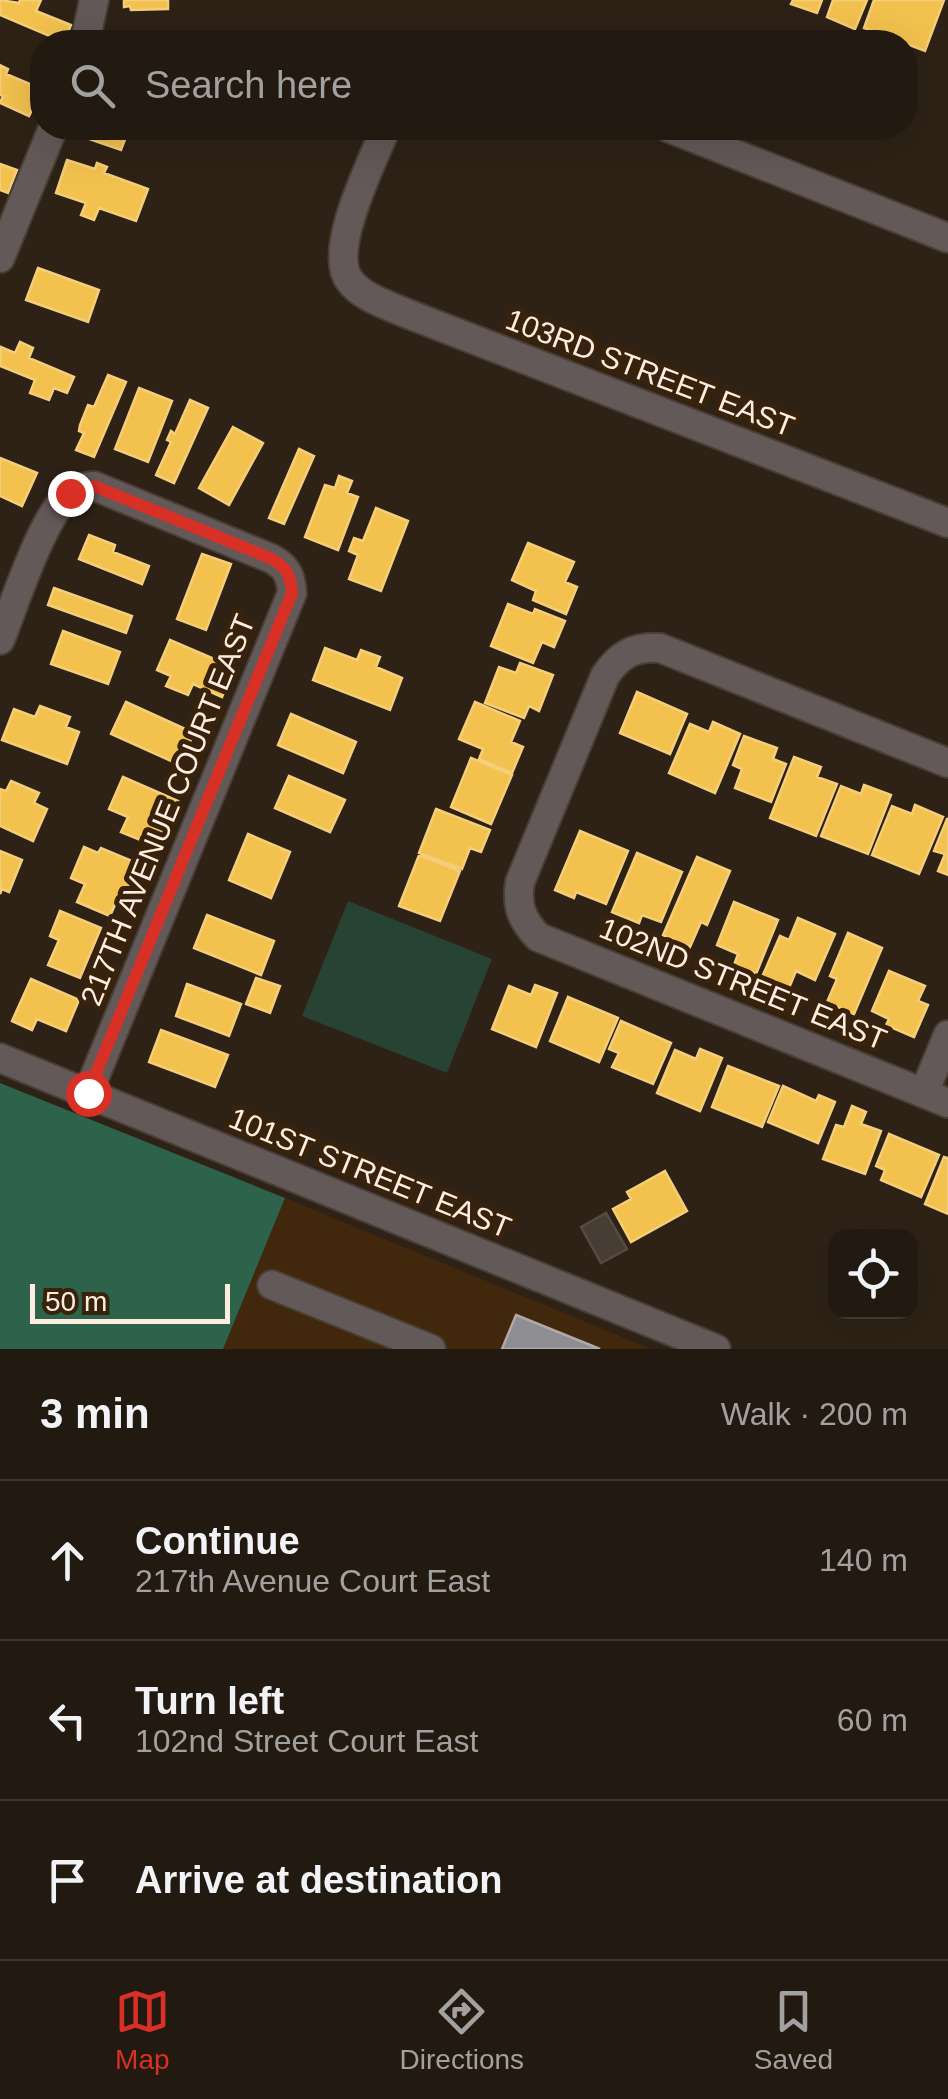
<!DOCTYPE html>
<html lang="en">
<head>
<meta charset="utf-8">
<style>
	body { margin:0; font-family:Helvetica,sans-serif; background:#2a2319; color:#f1f3f6 }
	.controls { position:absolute; right:30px; bottom:30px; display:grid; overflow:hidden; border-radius:20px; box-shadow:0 10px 40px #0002 }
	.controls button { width:90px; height:90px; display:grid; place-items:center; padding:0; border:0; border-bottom:2px solid #3f3830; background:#221a10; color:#f1f3f6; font:50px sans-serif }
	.scale { position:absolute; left:30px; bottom:25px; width:200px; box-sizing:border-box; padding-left:10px; border:5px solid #fdede0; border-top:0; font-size:28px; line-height:35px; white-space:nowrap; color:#fdede0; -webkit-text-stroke:8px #39220b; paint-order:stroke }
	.stop { position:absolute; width:30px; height:30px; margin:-22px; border:8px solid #d93025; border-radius:50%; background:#fff }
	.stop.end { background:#d93025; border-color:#fff; box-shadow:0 2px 10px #0008 }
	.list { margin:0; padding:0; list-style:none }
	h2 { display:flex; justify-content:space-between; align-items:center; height:130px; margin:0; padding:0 40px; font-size:42px }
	h2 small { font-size:32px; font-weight:400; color:#a2a19f }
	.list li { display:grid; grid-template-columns:65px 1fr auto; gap:30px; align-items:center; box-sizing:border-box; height:160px; padding:0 40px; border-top:2px solid #3f3830 }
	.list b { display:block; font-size:38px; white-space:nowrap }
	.list p { margin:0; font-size:32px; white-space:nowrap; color:#a2a19f }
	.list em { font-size:32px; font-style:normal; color:#a2a19f }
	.icon { flex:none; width:55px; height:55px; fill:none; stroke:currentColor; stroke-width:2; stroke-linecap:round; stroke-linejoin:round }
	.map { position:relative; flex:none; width:948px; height:1349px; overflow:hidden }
	.search { position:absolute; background:#221a10; box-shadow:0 10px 40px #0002; left:30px; right:30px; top:30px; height:110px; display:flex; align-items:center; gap:25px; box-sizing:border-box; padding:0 35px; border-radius:40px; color:#a2a19f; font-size:38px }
	.sheet { height:610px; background:#221a10 }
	nav { display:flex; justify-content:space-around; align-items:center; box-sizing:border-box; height:140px; border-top:2px solid #3f3830; background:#221a10; font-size:28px; color:#a2a19f }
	nav a { display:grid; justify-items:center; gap:5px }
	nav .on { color:#d93025 }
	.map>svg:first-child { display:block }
	.built { fill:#41270c }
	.green { fill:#264334 }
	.forest { fill:#2d634b }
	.homes { fill:#f2c14e; stroke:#f5ce7a; stroke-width:2.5 }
	.industry { fill:#8d8d92; stroke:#afaaa9; stroke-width:2.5 }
	.building { fill:#483d34; stroke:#564b40; stroke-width:2.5 }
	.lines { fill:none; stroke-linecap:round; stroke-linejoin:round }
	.minor-casing { stroke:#493e34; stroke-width:32 }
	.minor { stroke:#635958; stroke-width:28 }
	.route { stroke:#d93025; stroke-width:12 }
	.labels { text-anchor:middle; stroke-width:10; stroke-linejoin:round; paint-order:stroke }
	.street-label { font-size:30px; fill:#fdede0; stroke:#39220b }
</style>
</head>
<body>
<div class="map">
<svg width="948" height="1349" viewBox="0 0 948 1349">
	<rect width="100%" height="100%" fill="#2e2216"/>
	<path class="built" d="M 285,1198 L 651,1349 L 223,1349 Z"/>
	<path class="green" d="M 348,901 L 492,959 L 447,1073 L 302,1016 Z"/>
	<path class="forest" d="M 0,1083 L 285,1198 L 223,1349 L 0,1349 Z"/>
	<path class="homes" d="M 0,0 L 19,3 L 20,0 L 41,0 L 36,11 L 71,25 L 64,42 L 0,15 Z
		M 124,0 L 168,0 L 168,9 L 131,10 L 130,6 L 124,7 Z
		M 793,0 L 822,0 L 817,13 L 791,4 Z
		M 833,0 L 867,0 L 855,29 L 827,17 Z
		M 874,0 L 944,0 L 925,51 L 864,28 Z
		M 0,65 L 8,69 L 6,74 L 42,89 L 42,111 L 33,108 L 29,116 L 0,103 L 3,96 L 0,95 Z
		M 92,128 L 141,128 L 137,137 L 127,134 L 121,150 L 89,139 Z
		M 67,160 L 95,169 L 97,163 L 107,167 L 104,173 L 148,189 L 136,221 L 99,208 L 94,220 L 81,215 L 86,203 L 56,193 Z
		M 0,164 L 17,170 L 8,193 L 0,190 Z
		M 38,268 L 99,290 L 88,322 L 26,300 Z
		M 20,342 L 33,348 L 29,358 L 74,377 L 67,393 L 54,388 L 49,400 L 30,393 L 35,380 L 0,366 L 1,347 L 15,353 Z
		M 108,375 L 126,382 L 94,457 L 76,450 L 84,433 L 79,431 L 80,425 L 88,405 L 94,407 Z
		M 139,388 L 172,401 L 148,462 L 115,449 Z
		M 190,400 L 208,408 L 174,483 L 156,475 L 171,442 L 167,440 L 171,431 L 175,434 Z
		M 233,427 L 263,443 L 229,505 L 199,488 Z
		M 299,449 L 314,456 L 284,524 L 269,518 Z
		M 0,458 L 37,473 L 22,506 L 0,496 Z
		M 339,476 L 352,481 L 347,493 L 358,497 L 338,550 L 305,537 L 325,485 L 335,488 Z
		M 376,508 L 408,521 L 381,591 L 349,579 L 358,555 L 349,551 L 354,538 L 363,541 Z
		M 89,535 L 115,545 L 113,552 L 149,566 L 142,584 L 79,559 Z
		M 528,543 L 574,562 L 565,582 L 577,587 L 566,614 L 533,600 L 536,591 L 512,580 Z
		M 202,554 L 231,564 L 206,630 L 177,619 Z
		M 54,588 L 132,616 L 126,633 L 48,605 Z
		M 508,604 L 533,614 L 535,609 L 565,621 L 554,647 L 542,642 L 533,663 L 491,646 Z
		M 63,631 L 120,652 L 108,684 L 51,664 Z
		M 170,640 L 235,668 L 222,697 L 193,684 L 188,695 L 166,686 L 171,676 L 157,670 Z
		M 325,648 L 357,660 L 361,650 L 380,657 L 376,667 L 402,678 L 390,710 L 313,680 Z
		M 520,663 L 553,675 L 539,711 L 529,706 L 524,718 L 485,703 L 499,667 L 516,673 Z
		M 637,692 L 687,714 L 670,754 L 620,733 Z
		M 126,702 L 194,733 L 180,765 L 111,734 Z
		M 475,702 L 520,721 L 511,742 L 523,747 L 512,773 L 479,759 L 483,749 L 459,739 Z
		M 40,706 L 70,717 L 66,727 L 79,732 L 67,764 L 2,740 L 14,709 L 35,717 Z
		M 291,714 L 356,742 L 343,773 L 278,745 Z
		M 713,722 L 740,734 L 715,793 L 669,773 L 690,724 L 709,732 Z
		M 744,736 L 777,748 L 773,759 L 786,764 L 771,802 L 735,788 L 742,769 L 733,765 Z
		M 794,757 L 821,767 L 817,777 L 837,784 L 816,836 L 770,818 Z
		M 471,758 L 512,775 L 491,824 L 451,807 Z
		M 289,776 L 345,800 L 330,832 L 275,808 Z
		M 123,777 L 178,801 L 164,833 L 154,828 L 148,843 L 121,832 L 128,817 L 109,809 Z
		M 11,781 L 39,793 L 34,803 L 47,809 L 33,841 L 0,826 L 0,789 L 6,791 Z
		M 864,785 L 891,795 L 868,854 L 821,836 L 841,786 L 861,794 Z
		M 915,805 L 943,817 L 919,874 L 872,855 L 892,806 L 912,814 Z
		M 436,809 L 490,830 L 481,852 L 470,848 L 462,869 L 419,853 Z
		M 947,819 L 948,819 L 948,875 L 938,871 L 945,854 L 934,851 Z
		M 580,831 L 628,851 L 606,904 L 576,892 L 574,898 L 555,890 Z
		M 248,834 L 290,852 L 271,898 L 229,880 Z
		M 84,847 L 98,853 L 101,848 L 139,864 L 128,889 L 123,887 L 110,916 L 77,902 L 85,884 L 71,878 Z
		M 0,851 L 22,860 L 9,892 L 2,889 L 0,894 Z
		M 637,853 L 682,872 L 661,922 L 642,915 L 639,923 L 612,912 Z
		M 419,855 L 460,871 L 440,921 L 399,906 Z
		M 697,857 L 730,871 L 707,925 L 701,922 L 690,947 L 663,935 Z
		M 734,902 L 778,920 L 756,974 L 734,965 L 738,954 L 717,945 Z
		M 60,911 L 101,928 L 80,978 L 48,965 L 59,940 L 50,936 Z
		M 207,915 L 274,941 L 261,975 L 194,948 Z
		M 798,918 L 835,934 L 815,980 L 796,971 L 789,988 L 762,977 L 780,936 L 789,940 Z
		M 848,933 L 882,948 L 854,1014 L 827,1002 L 837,979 L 830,976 Z
		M 889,971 L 925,986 L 918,1001 L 928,1005 L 914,1037 L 886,1025 L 889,1019 L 872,1011 Z
		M 256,978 L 280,986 L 270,1013 L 246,1004 Z
		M 31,979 L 79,1000 L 66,1031 L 37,1019 L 32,1030 L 12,1021 Z
		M 187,984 L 241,1004 L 229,1036 L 176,1016 Z
		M 535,985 L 557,993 L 536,1047 L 492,1029 L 509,986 L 531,995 Z
		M 568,997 L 618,1018 L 599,1062 L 550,1041 Z
		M 621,1021 L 671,1043 L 653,1084 L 612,1067 L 619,1053 L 609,1049 Z
		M 161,1030 L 228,1055 L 215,1087 L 149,1062 Z
		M 700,1049 L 722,1058 L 700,1111 L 657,1093 L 675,1050 L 696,1059 Z
		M 728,1066 L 779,1086 L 762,1127 L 712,1107 Z
		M 783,1086 L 816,1101 L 819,1095 L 835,1102 L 818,1143 L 768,1122 Z
		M 852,1106 L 866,1112 L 861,1124 L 881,1131 L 865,1174 L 823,1159 L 836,1125 L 844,1127 Z
		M 889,1134 L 939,1155 L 921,1197 L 881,1180 L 885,1170 L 876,1166 Z
		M 944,1157 L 948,1158 L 948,1214 L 925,1204 Z
		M 665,1171 L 687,1211 L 631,1242 L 613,1209 L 631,1199 L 627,1192 Z"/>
	<path class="industry" d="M 516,1315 L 600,1349 L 502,1349 Z"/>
	<path class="building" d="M 606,1213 L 627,1249 L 601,1263 L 581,1227 Z"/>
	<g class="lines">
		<g class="minor-casing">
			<path id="minor" d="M 85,42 L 94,0
				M 386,128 C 373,160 326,252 350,281 C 362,297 385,304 403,312 L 948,523
				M 669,128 L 948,238
				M 0,258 L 53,128
				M 0,640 C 14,606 43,513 71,493 C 78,488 86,487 94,486 L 270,558 C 286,566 291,575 292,593 L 88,1093
				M 948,763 L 660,648 C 634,646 619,655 605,676 L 520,882 C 516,906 522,920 538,937 L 948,1103
				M 0,1058 L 716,1349
				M 924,1093 L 948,1035
				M 272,1285 L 431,1349"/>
		</g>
		<use href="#minor" class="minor"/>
	</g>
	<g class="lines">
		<path class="route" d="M 70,493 L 94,486 L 270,558 C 286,566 291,575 292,593 L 88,1093"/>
	</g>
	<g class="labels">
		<g class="street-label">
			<text transform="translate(650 373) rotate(21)" y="10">103RD STREET EAST</text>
			<text transform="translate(168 810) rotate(-68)" y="10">217TH AVENUE COURT EAST</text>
			<text transform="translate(743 984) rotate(22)" y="10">102ND STREET EAST</text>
			<text transform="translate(370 1173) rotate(22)" y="10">101ST STREET EAST</text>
		</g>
	</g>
</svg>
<div class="controls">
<button><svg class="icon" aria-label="locate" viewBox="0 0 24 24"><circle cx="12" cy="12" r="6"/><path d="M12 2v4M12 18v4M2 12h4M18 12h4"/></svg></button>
</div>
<div class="scale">50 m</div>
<div class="stop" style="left:88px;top:1093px"></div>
<div class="stop end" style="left:70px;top:493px"></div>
<div class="search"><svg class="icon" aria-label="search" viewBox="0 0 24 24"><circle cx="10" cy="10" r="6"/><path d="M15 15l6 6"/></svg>Search here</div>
</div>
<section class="sheet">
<h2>3 min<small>Walk · 200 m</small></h2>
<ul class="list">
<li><svg class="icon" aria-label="ahead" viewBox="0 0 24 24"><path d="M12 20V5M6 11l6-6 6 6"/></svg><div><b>Continue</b><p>217th Avenue Court East</p></div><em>140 m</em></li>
<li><svg class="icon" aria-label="left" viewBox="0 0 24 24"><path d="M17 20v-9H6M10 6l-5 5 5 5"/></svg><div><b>Turn left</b><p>102nd Street Court East</p></div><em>60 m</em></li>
<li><svg class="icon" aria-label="arrive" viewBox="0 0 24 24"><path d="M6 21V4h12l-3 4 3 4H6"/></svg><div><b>Arrive at destination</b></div></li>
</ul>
</section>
<nav>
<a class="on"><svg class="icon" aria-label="map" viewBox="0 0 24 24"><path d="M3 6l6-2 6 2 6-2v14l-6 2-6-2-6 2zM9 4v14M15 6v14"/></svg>Map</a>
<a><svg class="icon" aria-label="directions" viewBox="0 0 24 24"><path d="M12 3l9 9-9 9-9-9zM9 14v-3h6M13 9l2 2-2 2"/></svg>Directions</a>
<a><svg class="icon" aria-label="saved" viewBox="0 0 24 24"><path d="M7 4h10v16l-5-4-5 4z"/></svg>Saved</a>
</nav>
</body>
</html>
